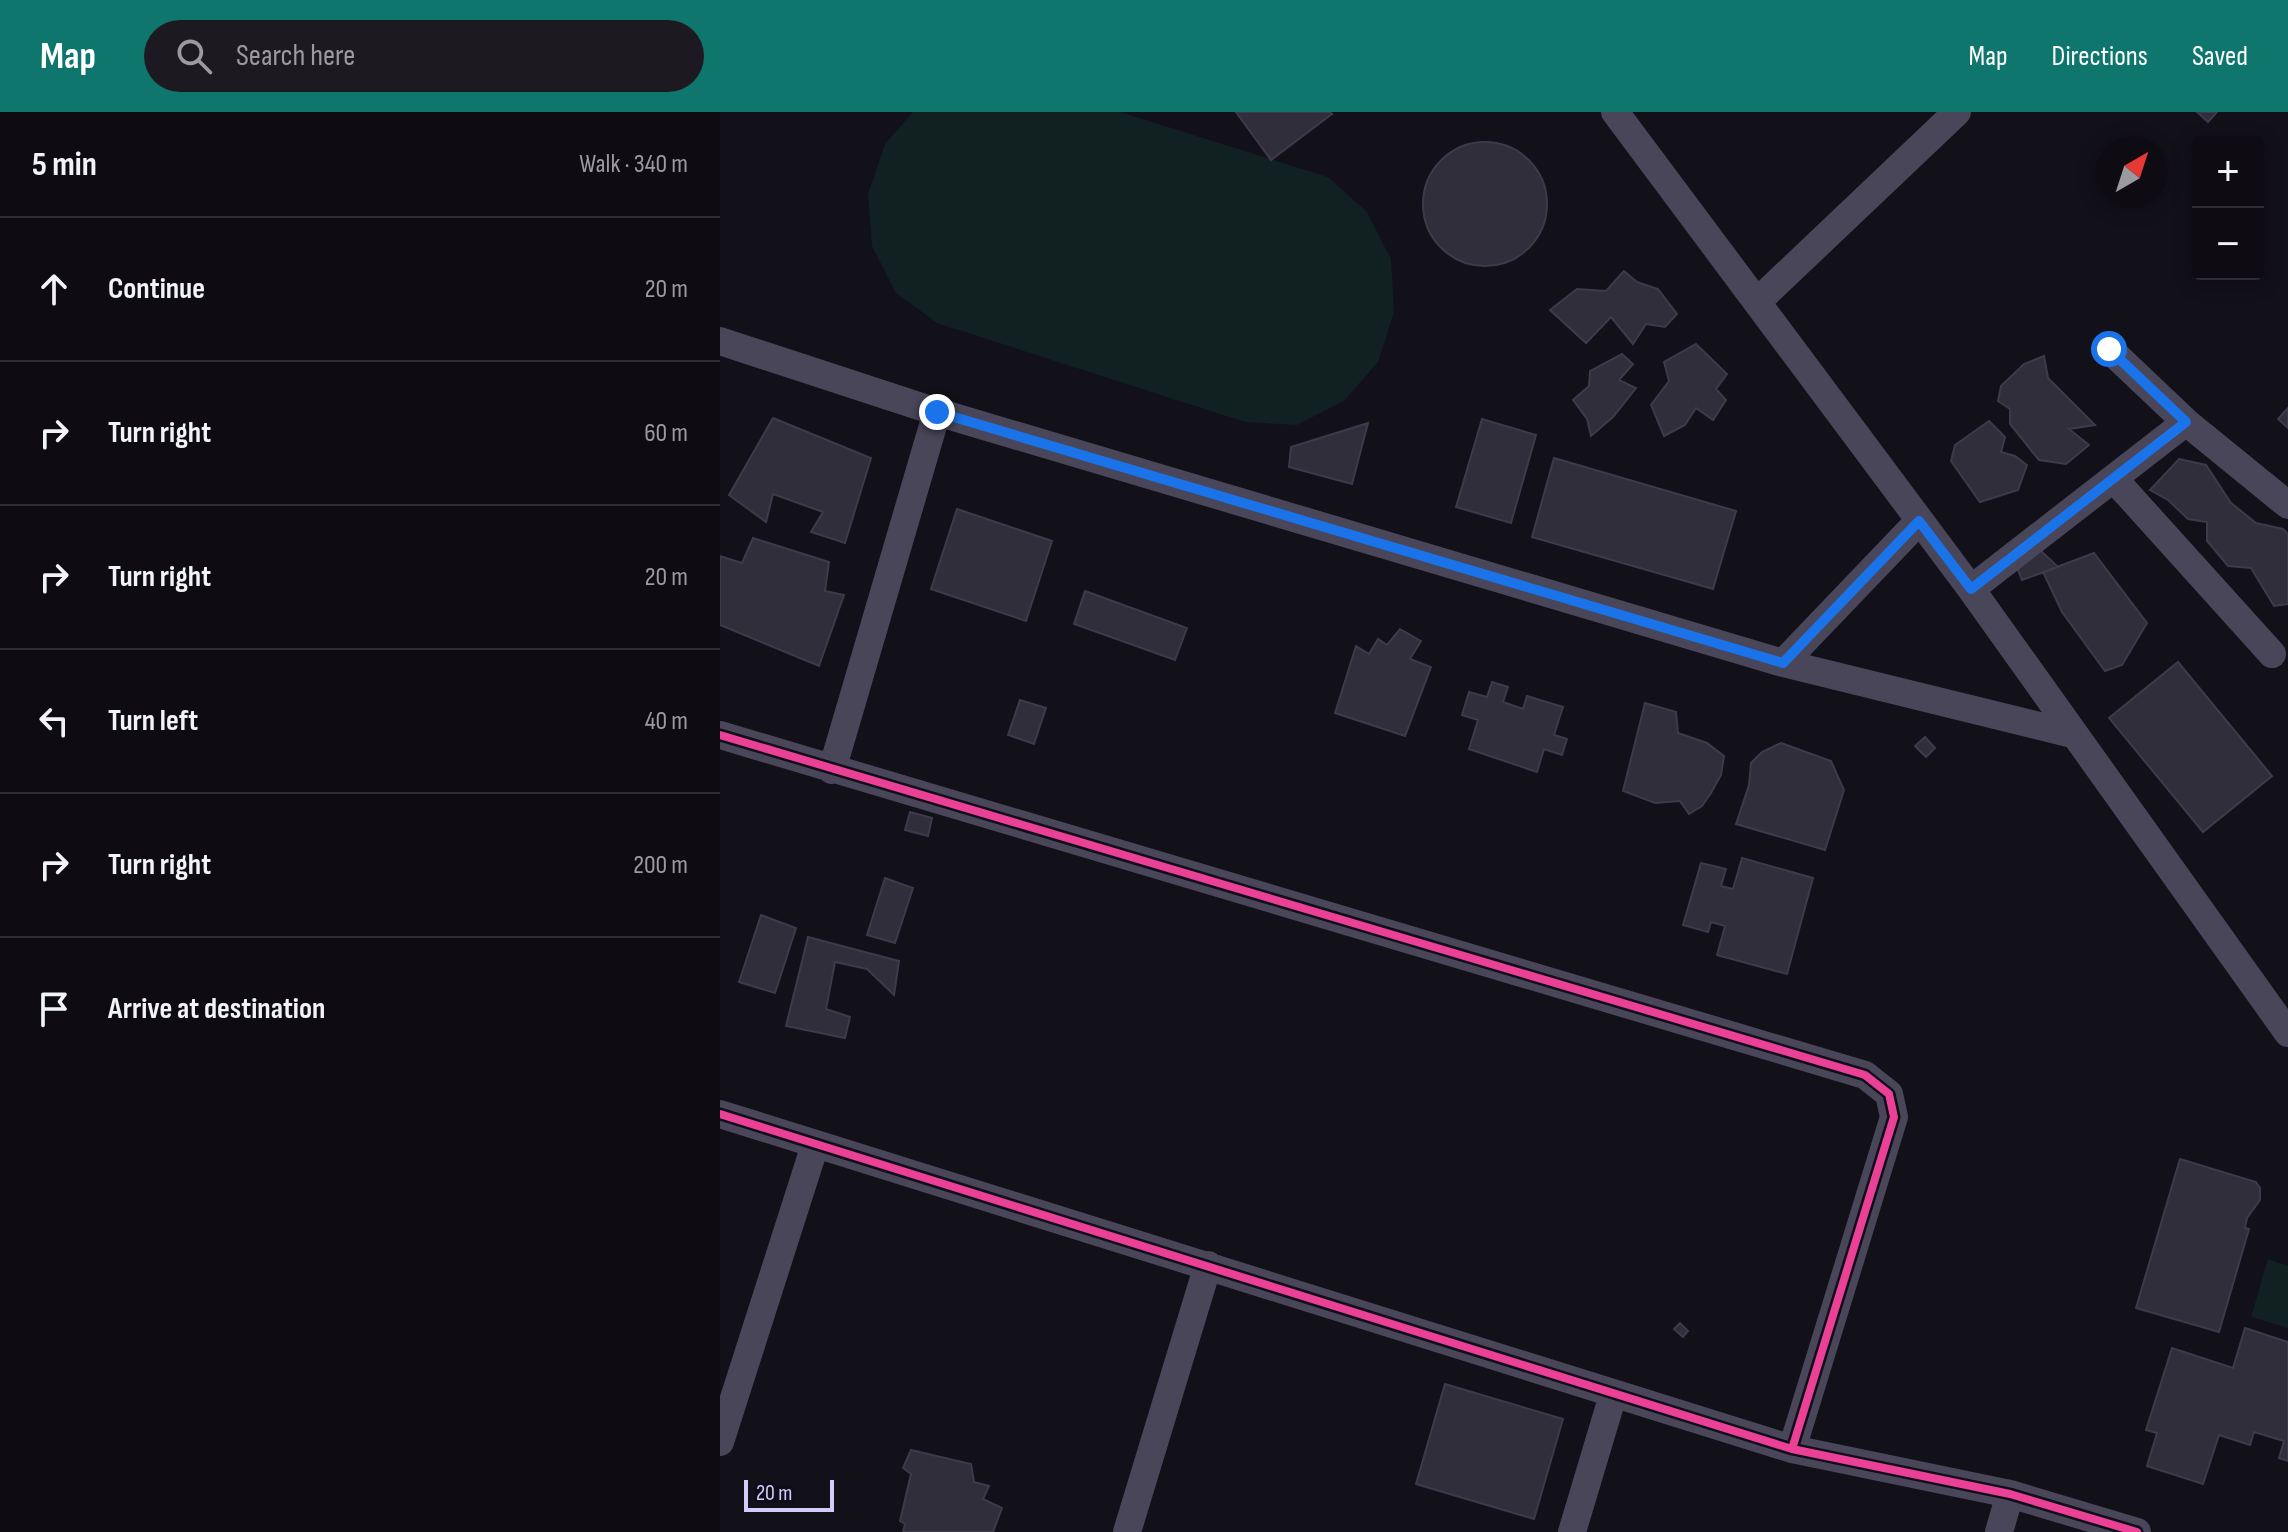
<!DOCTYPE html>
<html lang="en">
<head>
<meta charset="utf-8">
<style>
	body { margin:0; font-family:"Sofia Sans Condensed",sans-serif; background:#1c1a20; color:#f1f3f6 }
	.controls { position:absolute; right:24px; top:24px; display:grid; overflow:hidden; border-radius:8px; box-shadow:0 4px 20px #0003 }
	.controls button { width:72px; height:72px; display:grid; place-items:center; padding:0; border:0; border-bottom:2px solid #2e2c32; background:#0e0c12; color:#f1f3f6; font:40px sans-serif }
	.compass { position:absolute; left:1376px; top:24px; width:72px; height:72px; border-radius:50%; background:#0e0c12; box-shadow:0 4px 20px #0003; rotate:39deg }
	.scale { position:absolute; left:24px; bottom:20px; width:90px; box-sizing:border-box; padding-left:8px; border:4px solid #d3ccfa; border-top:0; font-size:22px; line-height:28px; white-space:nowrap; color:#d3ccfa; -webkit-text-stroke:6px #100d1b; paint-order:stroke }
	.stop { position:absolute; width:24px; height:24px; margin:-18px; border:6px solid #1a73e8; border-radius:50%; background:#fff }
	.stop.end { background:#1a73e8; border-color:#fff; box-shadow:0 2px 8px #0008 }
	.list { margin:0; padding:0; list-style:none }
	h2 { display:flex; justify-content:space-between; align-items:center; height:104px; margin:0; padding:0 32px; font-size:34px }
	h2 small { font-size:26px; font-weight:400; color:#9b9b9f }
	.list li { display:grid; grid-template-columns:52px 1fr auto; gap:24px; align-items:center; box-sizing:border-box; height:144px; padding:0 32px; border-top:2px solid #2e2c32 }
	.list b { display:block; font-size:30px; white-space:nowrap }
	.list em { font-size:26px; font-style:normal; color:#9b9b9f }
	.icon { flex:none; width:44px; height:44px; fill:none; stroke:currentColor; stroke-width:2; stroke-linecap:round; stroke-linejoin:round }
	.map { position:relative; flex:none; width:1568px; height:1420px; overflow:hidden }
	header { display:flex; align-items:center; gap:48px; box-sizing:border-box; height:112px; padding:0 40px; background:#0f766e; color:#fff }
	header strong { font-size:38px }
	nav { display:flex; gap:44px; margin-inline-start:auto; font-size:28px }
	.search { width:560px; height:72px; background:#1c1a20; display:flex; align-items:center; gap:20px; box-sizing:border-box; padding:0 28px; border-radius:44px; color:#9b9b9f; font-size:30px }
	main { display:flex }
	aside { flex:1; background:#0e0c12 }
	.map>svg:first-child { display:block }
	.green { fill:#112122 }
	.building { fill:#302e3a; stroke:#3e3a4b; stroke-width:2 }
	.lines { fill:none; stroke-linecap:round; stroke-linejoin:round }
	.street { stroke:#484658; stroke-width:28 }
	.cycleway-casing { stroke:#100d1b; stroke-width:13 }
	.cycleway { stroke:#ea4096; stroke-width:8 }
	.route { stroke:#1a73e8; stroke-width:10 }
</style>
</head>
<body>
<header>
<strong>Map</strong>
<div class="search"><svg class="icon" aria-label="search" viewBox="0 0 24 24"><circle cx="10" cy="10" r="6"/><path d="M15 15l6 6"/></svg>Search here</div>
<nav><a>Map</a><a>Directions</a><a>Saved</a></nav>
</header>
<main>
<aside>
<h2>5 min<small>Walk · 340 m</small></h2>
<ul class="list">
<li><svg class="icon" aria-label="ahead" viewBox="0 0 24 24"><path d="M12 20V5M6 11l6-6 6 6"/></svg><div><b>Continue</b></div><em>20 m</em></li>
<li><svg class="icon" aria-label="right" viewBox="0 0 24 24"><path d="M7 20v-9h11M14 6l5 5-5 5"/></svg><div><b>Turn right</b></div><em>60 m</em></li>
<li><svg class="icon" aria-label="right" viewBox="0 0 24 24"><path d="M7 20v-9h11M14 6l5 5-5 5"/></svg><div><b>Turn right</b></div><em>20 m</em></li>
<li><svg class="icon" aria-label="left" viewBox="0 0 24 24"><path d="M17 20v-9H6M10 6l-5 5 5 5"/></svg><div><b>Turn left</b></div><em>40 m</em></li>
<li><svg class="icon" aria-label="right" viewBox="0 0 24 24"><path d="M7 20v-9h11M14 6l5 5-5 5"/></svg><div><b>Turn right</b></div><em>200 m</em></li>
<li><svg class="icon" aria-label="arrive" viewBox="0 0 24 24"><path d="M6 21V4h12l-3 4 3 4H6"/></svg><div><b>Arrive at destination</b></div></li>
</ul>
</aside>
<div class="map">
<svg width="1568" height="1420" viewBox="0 0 1568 1420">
	<rect width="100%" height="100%" fill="#121018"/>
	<path class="green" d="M 193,0 L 400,0 L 608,65 L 647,100 L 671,147 L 674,200 L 658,250 L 624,289 L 577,313 L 525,310 L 217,211 L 176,181 L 152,134 L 148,82 L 165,32 Z
		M 1548,1147 L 1568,1154 L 1568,1216 L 1531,1205 Z"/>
	<path class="building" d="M 516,0 L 610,0 L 612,2 L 551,48 Z
		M 1477,0 L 1497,0 L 1488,10 Z
		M703 92a62 62 0 1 1 124 0a62 62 0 1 1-124 0Z
		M 904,159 L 917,170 L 938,177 L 957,202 L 945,215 L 926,212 L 913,232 L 891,205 L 866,231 L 830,198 L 857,177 L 886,179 Z
		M 976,232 L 1007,262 L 996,277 L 1006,288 L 993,308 L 976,296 L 965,313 L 944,324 L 931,293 L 949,269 L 944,250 Z
		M 902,242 L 913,252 L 899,268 L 916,276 L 893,305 L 871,324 L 867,307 L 853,288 L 869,274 L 870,259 Z
		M 1324,244 L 1328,266 L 1375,313 L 1349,317 L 1369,333 L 1346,352 L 1319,348 L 1290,312 L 1290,297 L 1278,289 L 1281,274 L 1304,252 Z
		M 1568,296 L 1568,316 L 1558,307 Z
		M 53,306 L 151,346 L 125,431 L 91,420 L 103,400 L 53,382 L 46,410 L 9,383 Z
		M 762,307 L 816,323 L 791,411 L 736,395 Z
		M 1269,309 L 1285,325 L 1281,340 L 1295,344 L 1307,353 L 1298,378 L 1260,390 L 1231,349 L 1235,333 Z
		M 648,311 L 632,372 L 569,355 L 571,335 Z
		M 834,346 L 1016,399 L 993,477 L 812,425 Z
		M 1459,347 L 1486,353 L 1511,391 L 1536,411 L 1563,417 L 1568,422 L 1568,492 L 1554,494 L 1531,456 L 1508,454 L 1487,429 L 1487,410 L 1468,407 L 1448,388 L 1430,378 Z
		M 237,397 L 332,429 L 306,509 L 211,477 Z
		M 33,426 L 109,450 L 105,479 L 124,483 L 99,554 L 0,513 L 0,444 L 22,451 Z
		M 1318,436 L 1338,455 L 1302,468 L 1296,453 Z
		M 1374,441 L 1427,511 L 1402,553 L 1385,559 L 1342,500 L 1323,460 Z
		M 365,479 L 467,516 L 455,548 L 354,512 Z
		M 680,517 L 701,529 L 690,547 L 711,555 L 685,624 L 615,601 L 636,534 L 649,542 L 658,527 L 667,533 Z
		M 1458,550 L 1552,664 L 1483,720 L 1389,606 Z
		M 772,570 L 788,575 L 783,590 L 803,597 L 807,584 L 843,595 L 834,623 L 847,627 L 842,643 L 824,637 L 817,660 L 749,637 L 758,608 L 742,603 L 749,580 L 767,585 Z
		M 300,588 L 326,596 L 314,632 L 288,623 Z
		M 925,591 L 956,600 L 958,621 L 987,631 L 1004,644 L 1001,663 L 991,681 L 982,694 L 969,702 L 960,689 L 935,691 L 903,679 Z
		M 1205,625 L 1215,636 L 1206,645 L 1195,634 Z
		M 1061,631 L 1111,649 L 1124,678 L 1105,738 L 1016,712 L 1029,673 L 1031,651 L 1042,640 Z
		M 190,700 L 212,706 L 208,724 L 185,718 Z
		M 1022,746 L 1093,766 L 1067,862 L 997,843 L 1005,814 L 991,810 L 988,820 L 963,813 L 981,751 L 1006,757 L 1001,774 L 1013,777 Z
		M 165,766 L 193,776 L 175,831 L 147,823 Z
		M 41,803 L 76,816 L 55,881 L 19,870 Z
		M 88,825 L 179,849 L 174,883 L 147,857 L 115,850 L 106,897 L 130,905 L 125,926 L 66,914 Z
		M 1460,1047 L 1536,1070 L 1540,1076 L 1540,1088 L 1527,1106 L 1525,1116 L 1529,1117 L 1499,1220 L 1416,1196 Z
		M 960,1211 L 968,1219 L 963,1225 L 954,1217 Z
		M 1525,1216 L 1568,1230 L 1568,1349 L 1559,1346 L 1564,1329 L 1534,1320 L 1530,1333 L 1499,1323 L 1483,1372 L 1427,1354 L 1437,1321 L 1426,1318 L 1452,1236 L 1513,1256 Z
		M 725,1272 L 843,1307 L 814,1407 L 696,1372 Z
		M 191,1338 L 251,1352 L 254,1370 L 269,1374 L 263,1387 L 282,1396 L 273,1420 L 183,1420 L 185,1412 L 180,1409 L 191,1362 L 183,1356 Z"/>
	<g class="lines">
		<path class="street" d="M 895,0 L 1251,477 L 1568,921
			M 1037,190 L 1237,0
			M 0,229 L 217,300 L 1063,551 L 1352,622
			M 1389,237 L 1466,310
			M 1394,367 L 1552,542
			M 1251,477 L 1466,310 L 1568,393
			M 1063,551 L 1199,409
			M 0,623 L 1145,963 L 1169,982 L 1174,1005 L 1072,1337
			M 112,658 L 217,300
			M 0,1002 L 1072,1337 L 1290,1382 L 1417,1420
			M 0,1330 L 95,1033
			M 407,1420 L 488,1153
			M 852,1420 L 893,1283
			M 1279,1420 L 1290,1382"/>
		<g class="cycleway-casing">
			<path id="cycleway" d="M 0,623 L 1145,963 L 1169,982 L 1174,1005 L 1072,1337
				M 0,1002 L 1072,1337 L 1290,1382 L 1417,1420"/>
		</g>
		<use href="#cycleway" class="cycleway"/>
	</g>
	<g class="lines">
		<path class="route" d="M 217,300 L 1063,551 L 1199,409 L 1251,477 L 1466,310 L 1389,237"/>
	</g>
</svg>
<div class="controls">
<button>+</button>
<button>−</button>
</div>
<svg class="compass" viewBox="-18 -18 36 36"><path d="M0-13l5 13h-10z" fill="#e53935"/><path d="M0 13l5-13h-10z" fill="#9b9b9f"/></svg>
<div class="scale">20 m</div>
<div class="stop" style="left:1389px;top:237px"></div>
<div class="stop end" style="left:217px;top:300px"></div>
</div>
</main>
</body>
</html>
